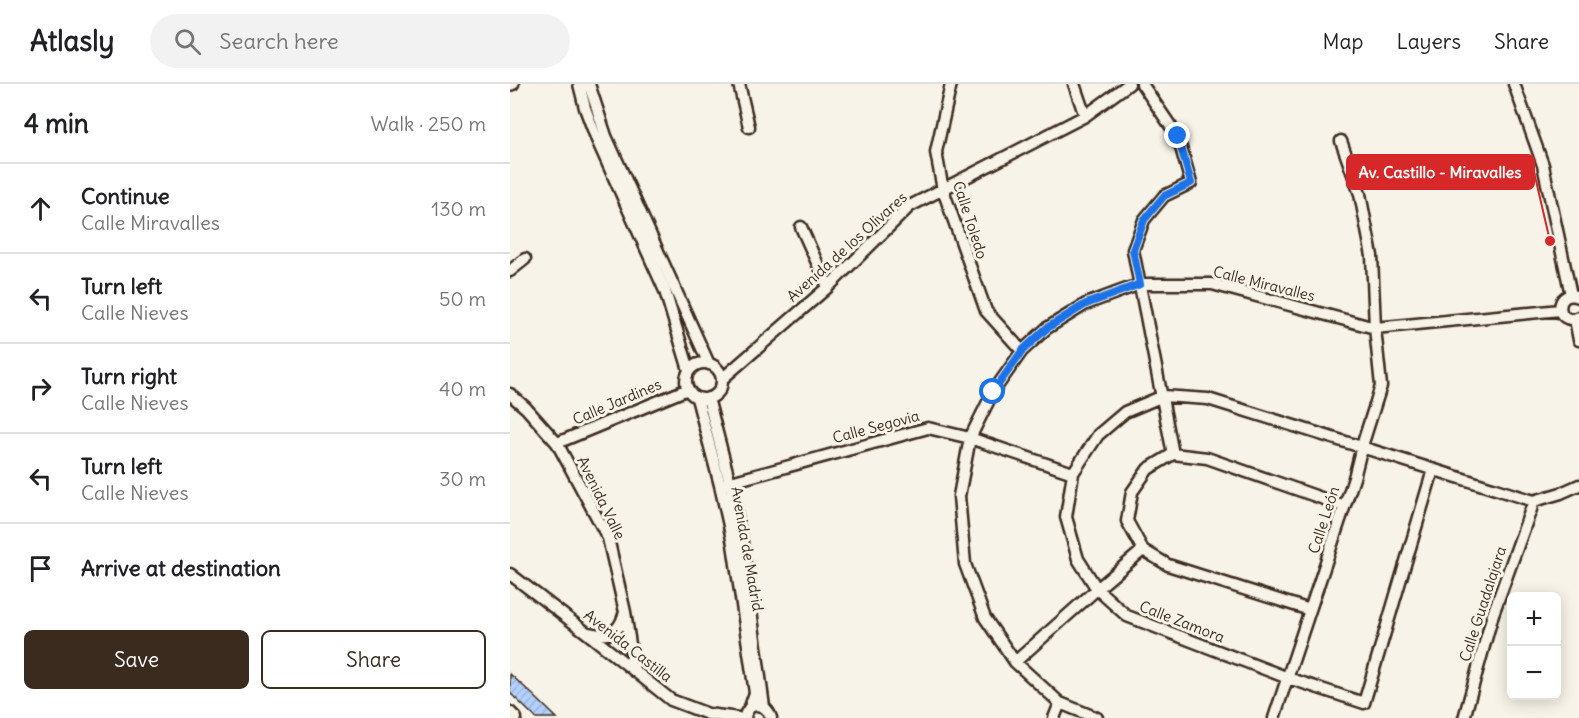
<!DOCTYPE html>
<html lang="en">
<head>
<meta charset="utf-8">
<style>
	body { margin:0; font-family:Delius,sans-serif; background:#f2f2f2; color:#202124 }
	.controls { position:absolute; right:18px; bottom:18px; display:grid; overflow:hidden; border-radius:9px; box-shadow:0 3px 15px #0003 }
	.controls button { width:54px; height:54px; display:grid; place-items:center; padding:0; border:0; border-bottom:2px solid #e0e0e0; background:#fff; color:#202124; font:30px sans-serif }
	.stop { position:absolute; width:18px; height:18px; margin:-14px; border:4px solid #1a73e8; border-radius:50%; background:#fff }
	.stop.end { background:#1a73e8; border-color:#fff; box-shadow:0 2px 6px #0008 }
	.list { margin:0; padding:0; list-style:none }
	h2 { display:flex; justify-content:space-between; align-items:center; height:78px; margin:0; padding:0 24px; font-size:26px }
	h2 small { font-size:20px; font-weight:400; color:#757577 }
	.list li { display:grid; grid-template-columns:39px 1fr auto; gap:18px; align-items:center; box-sizing:border-box; height:90px; padding:0 24px; border-top:2px solid #e0e0e0 }
	.list b { display:block; font-size:22px; white-space:nowrap }
	.list p { margin:0; font-size:20px; white-space:nowrap; color:#757577 }
	.list em { font-size:20px; font-style:normal; color:#757577 }
	.actions { display:flex; gap:12px; padding:18px 24px }
	.actions a { flex:1; padding:14px 0; border:2px solid #3b2a1e; border-radius:9px; text-align:center; font-size:21px; color:#3b2a1e }
	.actions .main { background:#3b2a1e; color:#fff }
	.icon { flex:none; width:33px; height:33px; fill:none; stroke:currentColor; stroke-width:2; stroke-linecap:round; stroke-linejoin:round }
	.map { position:relative; flex:none; width:1069px; height:634px; overflow:hidden }
	header { display:flex; align-items:center; gap:36px; box-sizing:border-box; height:84px; padding:0 30px; background:#fff; border-bottom:2px solid #e0e0e0 }
	header strong { font-size:28px }
	nav { display:flex; gap:33px; margin-inline-start:auto; font-size:21px }
	.search { width:420px; height:54px; background:#f2f2f2; display:flex; align-items:center; gap:15px; box-sizing:border-box; padding:0 21px; border-radius:33px; color:#757577; font-size:22px }
	main { display:flex }
	aside { flex:1; background:#fff }
	.map>svg:first-child { display:block }
	.building { fill:url(#building-hatch); stroke:#3b2a1e; stroke-width:1.5 }
	.lines { fill:none; stroke-linecap:round; stroke-linejoin:round }
	.street-casing { stroke:#3b2a1e; stroke-width:15 }
	.street { stroke:#f7f3e8; stroke-width:10 }
	.route { stroke:#1a73e8; stroke-width:8 }
	.labels { text-anchor:middle; stroke-width:6; stroke-linejoin:round; paint-order:stroke }
	.street-label { font-size:15px; fill:#3b2a1e; stroke:#f7f3e8 }
	.leader { fill:none; stroke:#d62828; stroke-width:2 }
	.callout-dot { fill:#d62828; stroke:#f7f3e8; stroke-width:2 }
	.callout { fill:#d62828; stroke:#d62828; stroke-width:2 }
	.callout-label { font-size:16px; text-anchor:middle; font-weight:bold; fill:#fff }
</style>
</head>
<body>
<header>
<strong>Atlasly</strong>
<div class="search"><svg class="icon" aria-label="search" viewBox="0 0 24 24"><circle cx="10" cy="10" r="6"/><path d="M15 15l6 6"/></svg>Search here</div>
<nav><a>Map</a><a>Layers</a><a>Share</a></nav>
</header>
<main>
<aside>
<h2>4 min<small>Walk · 250 m</small></h2>
<ul class="list">
<li><svg class="icon" aria-label="ahead" viewBox="0 0 24 24"><path d="M12 20V5M6 11l6-6 6 6"/></svg><div><b>Continue</b><p>Calle Miravalles</p></div><em>130 m</em></li>
<li><svg class="icon" aria-label="left" viewBox="0 0 24 24"><path d="M17 20v-9H6M10 6l-5 5 5 5"/></svg><div><b>Turn left</b><p>Calle Nieves</p></div><em>50 m</em></li>
<li><svg class="icon" aria-label="right" viewBox="0 0 24 24"><path d="M7 20v-9h11M14 6l5 5-5 5"/></svg><div><b>Turn right</b><p>Calle Nieves</p></div><em>40 m</em></li>
<li><svg class="icon" aria-label="left" viewBox="0 0 24 24"><path d="M17 20v-9H6M10 6l-5 5 5 5"/></svg><div><b>Turn left</b><p>Calle Nieves</p></div><em>30 m</em></li>
<li><svg class="icon" aria-label="arrive" viewBox="0 0 24 24"><path d="M6 21V4h12l-3 4 3 4H6"/></svg><div><b>Arrive at destination</b></div></li>
</ul>
<div class="actions"><a class="main">Save</a><a>Share</a></div>
</aside>
<div class="map">
<svg width="1069" height="634" viewBox="0 0 1069 634">
	<defs>
		<pattern id="building-hatch" width="6" height="6" patternUnits="userSpaceOnUse" patternTransform="scale(1.5)"><rect width="6" height="6" fill="#b4d0fd"/><path d="M-1 1l2-2M0 6l6-6M5 7l2-2" fill="none" stroke="#9cb3d8"/></pattern>
	</defs>
	<rect width="100%" height="100%" fill="#f7f3e8"/>
	<filter id="ink" filterUnits="userSpaceOnUse"><feTurbulence type="fractalNoise" baseFrequency=".0167" numOctaves="2"/><feDisplacementMap in="SourceGraphic" scale="12" xChannelSelector="R" yChannelSelector="G"/><feConvolveMatrix kernelMatrix="1 2 1 2 8 2 1 2 1" color-interpolation-filters="sRGB"/></filter>
	<g filter="url(#ink)">
		<path class="building" d="M 0,590 L 21,609 L 47,634 L 26,634 L 0,609 Z"/>
		<g class="lines">
			<g class="street-casing">
				<path id="street" d="M 69,0 L 75,24 L 87,56 L 155,207 L 179,286
					M 79,0 L 96,52 L 199,280
					M 229,0 L 239,43
					M 441,0 L 426,68 L 433,106 L 476,227 L 512,267
					M 564,0 L 575,32
					M 632,0 L 668,53 L 681,99 L 654,112 L 634,136 L 623,166 L 663,370
					M 1004,0 L 1033,81 L 1061,211
					M 0,1 L 3,0
					M 291,143 L 318,203
					M 0,187 L 15,175
					M 1069,213 C 1044,203 1044,244 1069,233
					M 1065,235 L 1069,256
					M176 297a18 18 0 1 1 36 0a18 18 0 1 1-36 0Z
					M 212,295 L 318,203 L 400,122 L 575,32 L 619,0
					M 0,310 L 16,324 L 47,359 L 98,454 L 115,528 L 124,586
					M 187,314 L 210,401 L 223,460 L 245,609 L 240,623
					M 198,314 L 220,399 L 232,459 L 254,623
					M 47,359 L 178,305
					M 923,386 L 854,619 L 778,594 L 617,532 L 587,505 L 568,475 L 556,433 L 563,389 L 588,351 L 615,328 L 653,312 L 698,315 L 1024,417 L 1051,409 L 1069,401
					M 210,401 L 418,344 L 460,354 L 563,389
					M 0,490 L 77,549 L 161,616 L 198,630 L 228,634
					M 800,526 L 658,481 L 633,466 L 617,437 L 622,408 L 638,385 L 663,370 L 697,374 L 834,422
					M 78,549 C 97,553 108,551 114,531
					M 505,578 L 587,505 L 633,466
					M 0,628 L 6,634
					M 235,634 L 236,629 L 240,623 C 250,618 258,624 261,634
					M 544,634 L 550,619
					M 587,634 L 550,619 L 505,578 L 475,534 L 455,480 L 449,412 L 460,354 L 483,308 L 512,267 L 537,244 L 576,220 L 630,200 L 702,200 L 865,244 L 1050,226
					M 764,634 L 844,394 L 852,362 L 871,302 L 865,244 L 862,172 L 850,110 L 831,57
					M 954,634 L 983,530 L 1024,417"/>
			</g>
			<use href="#street" class="street"/>
		</g>
	</g>
	<g class="lines" filter="url(#ink)">
		<path class="route" d="M 483,308 L 512,267 L 537,244 L 576,220 L 630,200 L 623,166 L 634,136 L 654,112 L 681,99 L 668,52"/>
	</g>
	<g class="labels">
		<g class="street-label">
			<text transform="translate(460 136) rotate(72)" y="5">Calle Toledo</text>
			<text transform="translate(337 163) rotate(-42)" y="5">Avenida de los Olivares</text>
			<text transform="translate(754 200) rotate(14)" y="5">Calle Miravalles</text>
			<text transform="translate(107 318) rotate(-23)" y="5">Calle Jardines</text>
			<text transform="translate(366 343) rotate(-15)" y="5">Calle Segovia</text>
			<text transform="translate(91 414) rotate(64)" y="5">Avenida Valle</text>
			<text transform="translate(814 436) rotate(-72)" y="5">Calle León</text>
			<text transform="translate(237 465) rotate(80)" y="5">Avenida de Madrid</text>
			<text transform="translate(973 520) rotate(-72)" y="5">Calle Guadalajara</text>
			<text transform="translate(672 538) rotate(21)" y="5">Calle Zamora</text>
			<text transform="translate(118 562) rotate(38)" y="5">Avenida Castilla</text>
		</g>
	</g>
	<path class="leader" d="M1040 157L1024 88"/>
	<circle class="callout-dot" cx="1040" cy="157" r="6"/>
	<rect class="callout" x="837" y="71" width="187" height="34" rx="6"/>
	<g class="callout-label">
		<text x="930" y="94">Av. Castillo - Miravalles</text>
	</g>
</svg>
<div class="controls">
<button>+</button>
<button>−</button>
</div>
<div class="stop" style="left:483px;top:308px"></div>
<div class="stop end" style="left:668px;top:52px"></div>
</div>
</main>
</body>
</html>
